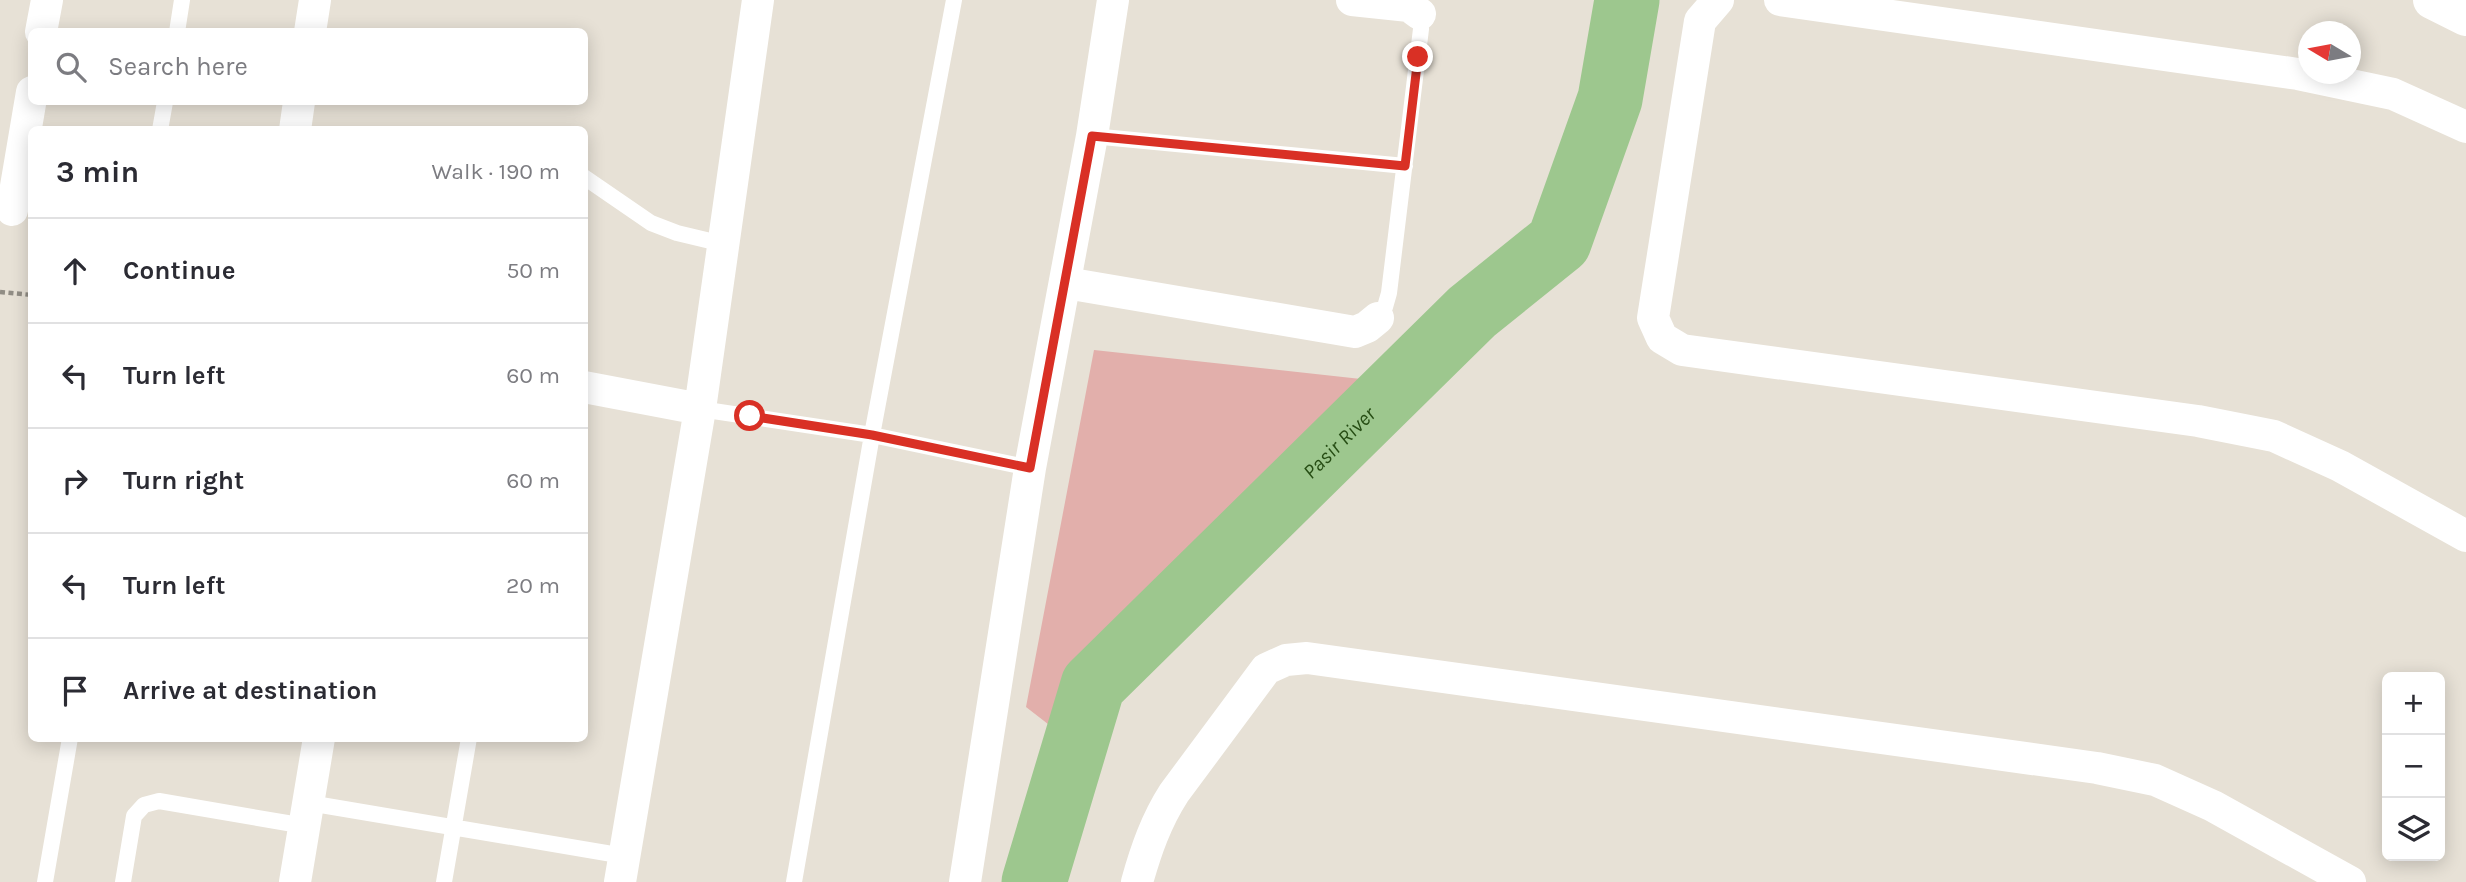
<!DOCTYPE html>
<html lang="en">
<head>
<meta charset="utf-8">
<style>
	body { margin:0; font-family:Karla,sans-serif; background:#f2f2f3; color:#2b2b33 }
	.controls { position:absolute; right:21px; bottom:21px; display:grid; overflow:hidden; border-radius:10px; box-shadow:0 4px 18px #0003 }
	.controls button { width:63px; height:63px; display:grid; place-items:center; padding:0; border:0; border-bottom:2px solid #e1e1e2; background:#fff; color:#2b2b33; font:35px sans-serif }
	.compass { position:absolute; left:2298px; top:21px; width:63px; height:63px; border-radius:50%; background:#fff; box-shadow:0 4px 18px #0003; rotate:280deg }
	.stop { position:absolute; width:21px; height:21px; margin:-16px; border:5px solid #d93025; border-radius:50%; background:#fff }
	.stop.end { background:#d93025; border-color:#fff; box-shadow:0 2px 7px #0008 }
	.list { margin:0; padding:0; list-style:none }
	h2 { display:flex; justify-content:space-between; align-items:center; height:91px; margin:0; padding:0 28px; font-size:30px }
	h2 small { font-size:23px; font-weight:400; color:#7c7c81 }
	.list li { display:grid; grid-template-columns:46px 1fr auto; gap:21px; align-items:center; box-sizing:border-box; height:105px; padding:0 28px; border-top:2px solid #e1e1e2 }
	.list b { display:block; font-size:26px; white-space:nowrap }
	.list em { font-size:23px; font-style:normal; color:#7c7c81 }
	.icon { flex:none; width:38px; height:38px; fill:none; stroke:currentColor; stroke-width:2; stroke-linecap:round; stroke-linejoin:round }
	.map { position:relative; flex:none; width:2466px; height:882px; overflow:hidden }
	.search { position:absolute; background:#fff; box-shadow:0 4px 18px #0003; left:28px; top:28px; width:560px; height:77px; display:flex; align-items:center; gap:18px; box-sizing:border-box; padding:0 24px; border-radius:10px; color:#7c7c81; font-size:26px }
	.panel { position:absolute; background:#fff; box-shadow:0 4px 18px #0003; left:28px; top:126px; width:560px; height:616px; border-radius:10px }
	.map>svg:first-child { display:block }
	.green { fill:#e2afab }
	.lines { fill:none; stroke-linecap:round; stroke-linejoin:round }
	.river { stroke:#9dc78e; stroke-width:65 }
	.path { stroke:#918d85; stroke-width:4.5; stroke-dasharray:5 3.5; stroke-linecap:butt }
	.service { stroke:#fff; stroke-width:16 }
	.minor { stroke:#fff; stroke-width:32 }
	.tertiary { stroke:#fff; stroke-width:38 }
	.route { stroke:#d93025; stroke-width:9 }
	.labels { text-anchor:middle; stroke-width:5; stroke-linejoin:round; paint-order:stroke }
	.water-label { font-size:21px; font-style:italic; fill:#264d14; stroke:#f4eee3 }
</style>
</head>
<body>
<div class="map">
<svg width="2466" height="882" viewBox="0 0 2466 882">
	<rect width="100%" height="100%" fill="#e7e1d6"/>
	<path class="green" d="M 1094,350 L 1361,379 L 1083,684 L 1066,738 L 1026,707 Z"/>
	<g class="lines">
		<path class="river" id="s1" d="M 1034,882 L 1093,685 L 1472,312 L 1559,242 L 1610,99 L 1627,0"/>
		<path class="path" d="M 0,292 L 32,295"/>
		<path class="service" d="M 177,32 L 182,0
			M 160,130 L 165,102
			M 1092,136 L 1405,166
			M 584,177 L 651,223 L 677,233 L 723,244
			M 1378,318 L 1385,307 L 1389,293 L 1421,29 L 1420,14
			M 700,409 L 872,435 L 1030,468
			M 309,803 L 624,856
			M 45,882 L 70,738
			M 123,882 L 134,816 L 144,805 L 159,801 L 305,826
			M 444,882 L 469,738
			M 794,882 L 872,435 L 954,0"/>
		<path class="minor" d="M 1352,0 L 1409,6 L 1420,14
			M 1718,0 L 1700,21 L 1653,318 L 1662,338 L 1682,350 L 2198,421 L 2274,436 L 2340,466 L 2466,536
			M 1780,0 L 2298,74 L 2393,94 L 2466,127
			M 41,32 L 47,0
			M 310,32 L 315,0
			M 295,130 L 299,102
			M 12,210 L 32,92
			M 1066,283 L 1355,332 L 1367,327 L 1378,318
			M 584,387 L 700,409
			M 295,882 L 319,738
			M 620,882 L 700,409 L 758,0
			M 965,882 L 1030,468 L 1092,136 L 1113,0
			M 1137,882 C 1146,850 1156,821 1174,793 L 1266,669 L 1286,660 L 1307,658 L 2097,768 L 2155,780 L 2213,806 L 2350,882"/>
		<path class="tertiary" d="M 2432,0 L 2466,17"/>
	</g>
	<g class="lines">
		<path class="route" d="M 750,416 L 872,435 L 1030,468 L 1092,136 L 1405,166 L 1418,57"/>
	</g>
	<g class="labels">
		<g class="water-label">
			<text dy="7" stroke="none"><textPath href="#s1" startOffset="551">Pasir River</textPath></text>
		</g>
	</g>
</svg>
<div class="controls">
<button>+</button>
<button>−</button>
<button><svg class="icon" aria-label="layers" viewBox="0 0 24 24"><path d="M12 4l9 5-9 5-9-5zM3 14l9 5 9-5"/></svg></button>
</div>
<svg class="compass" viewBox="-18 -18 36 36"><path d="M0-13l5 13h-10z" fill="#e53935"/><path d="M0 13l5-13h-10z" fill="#7c7c81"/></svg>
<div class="stop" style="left:750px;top:416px"></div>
<div class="stop end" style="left:1418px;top:57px"></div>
<div class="search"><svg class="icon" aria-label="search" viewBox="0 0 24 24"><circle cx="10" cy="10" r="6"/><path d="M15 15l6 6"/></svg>Search here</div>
<section class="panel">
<h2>3 min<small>Walk · 190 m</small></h2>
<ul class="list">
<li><svg class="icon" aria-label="ahead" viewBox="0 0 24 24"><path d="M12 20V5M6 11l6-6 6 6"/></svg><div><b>Continue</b></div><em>50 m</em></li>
<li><svg class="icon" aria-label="left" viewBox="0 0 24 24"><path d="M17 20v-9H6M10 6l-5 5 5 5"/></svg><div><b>Turn left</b></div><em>60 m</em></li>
<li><svg class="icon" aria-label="right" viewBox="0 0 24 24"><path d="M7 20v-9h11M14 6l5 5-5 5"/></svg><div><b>Turn right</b></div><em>60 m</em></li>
<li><svg class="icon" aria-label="left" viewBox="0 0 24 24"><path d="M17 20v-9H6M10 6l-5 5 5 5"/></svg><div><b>Turn left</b></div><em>20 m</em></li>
<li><svg class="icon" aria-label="arrive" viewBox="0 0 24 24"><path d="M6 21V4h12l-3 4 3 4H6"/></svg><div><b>Arrive at destination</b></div></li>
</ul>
</section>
</div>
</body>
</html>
